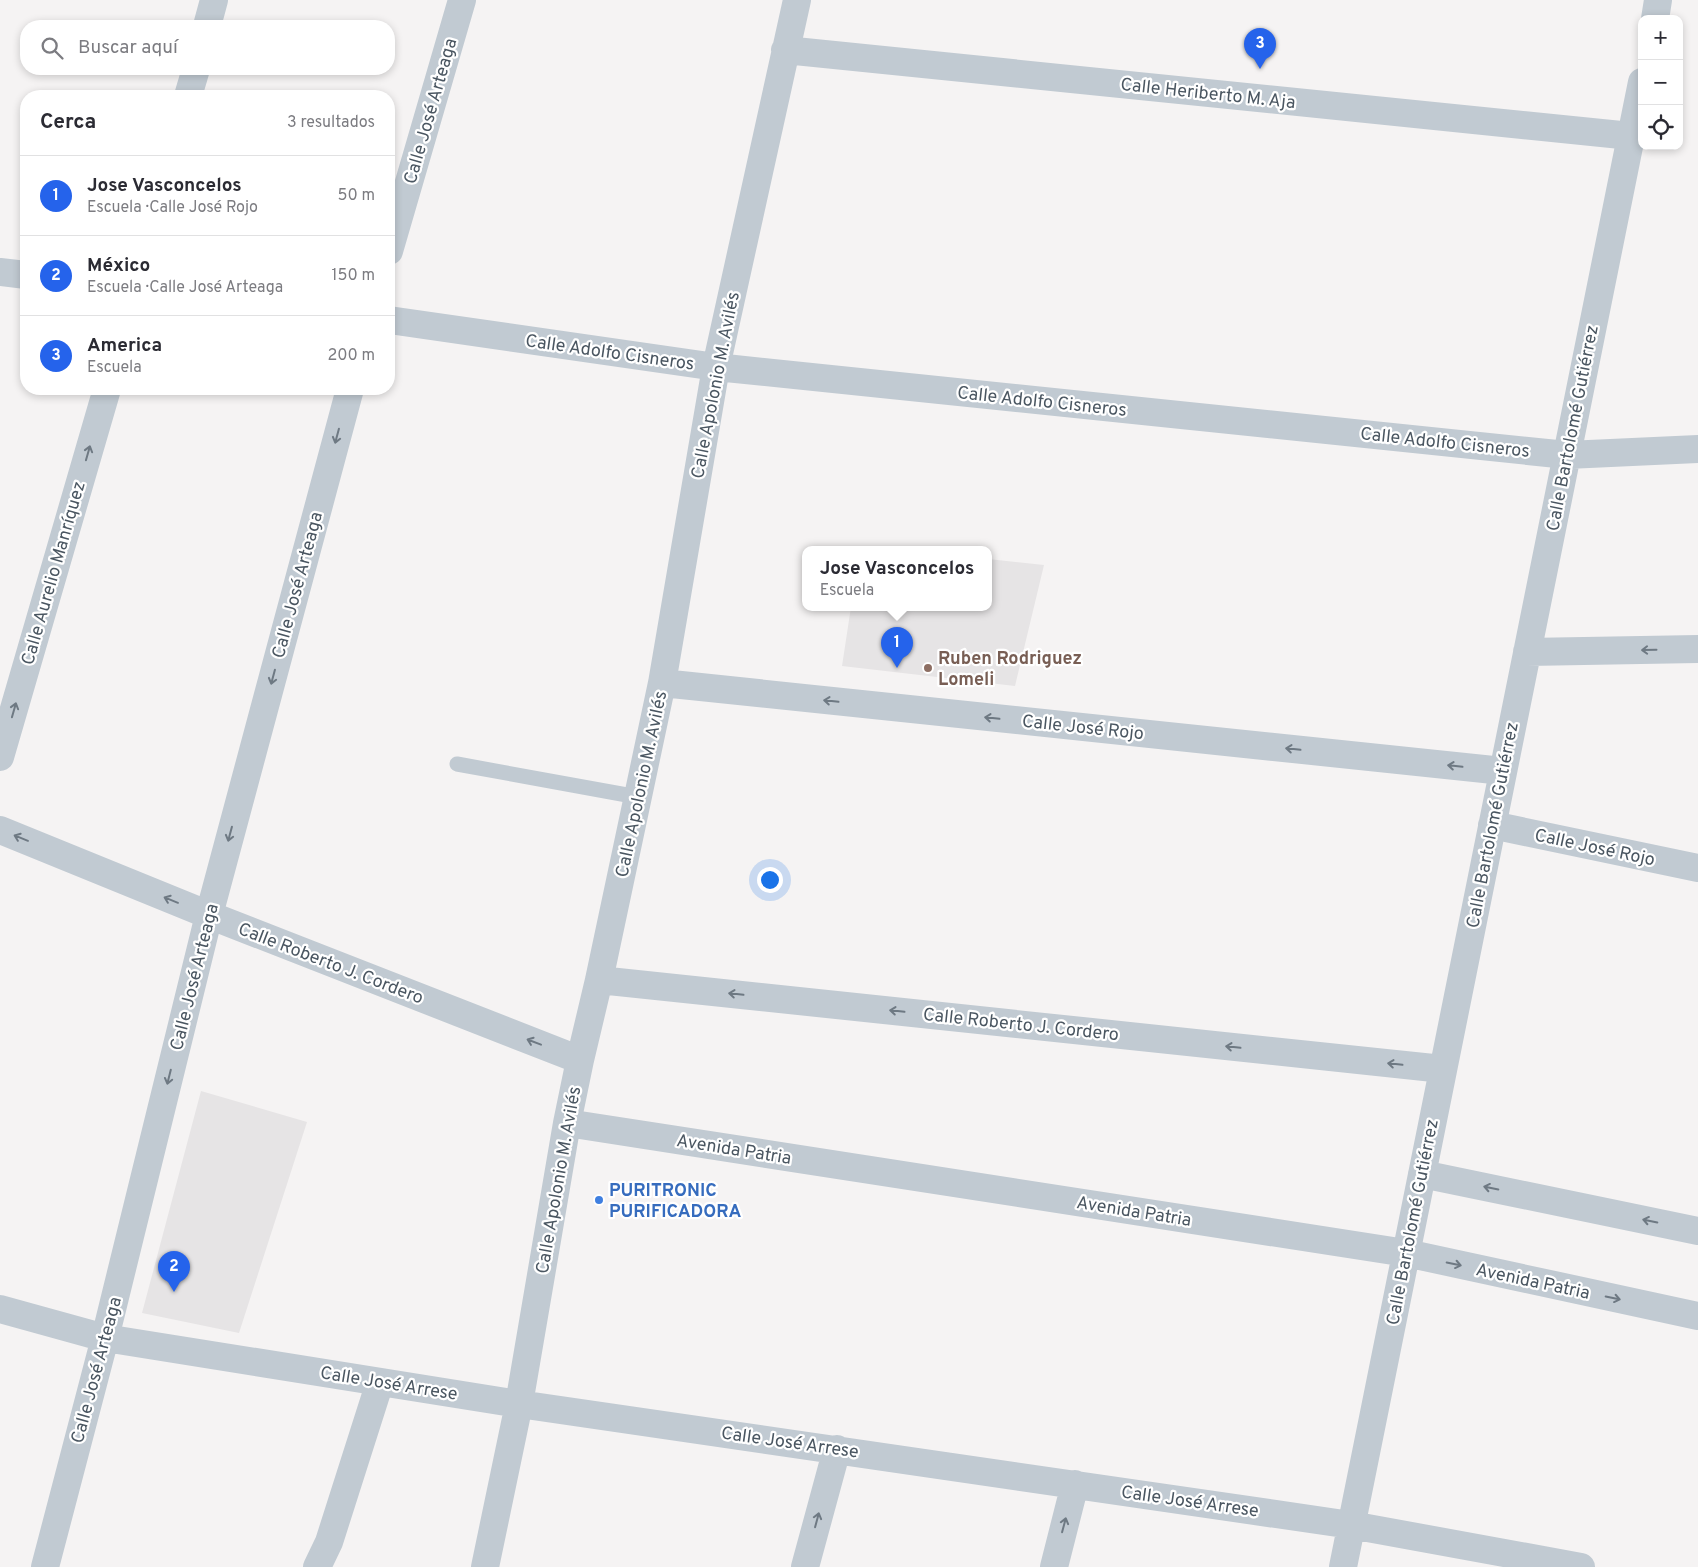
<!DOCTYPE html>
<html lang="es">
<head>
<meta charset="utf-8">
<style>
	body { margin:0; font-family:Overpass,sans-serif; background:#f7f7f7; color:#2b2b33 }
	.controls { position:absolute; right:15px; top:15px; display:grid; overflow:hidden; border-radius:10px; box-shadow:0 2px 8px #0003 }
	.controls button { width:45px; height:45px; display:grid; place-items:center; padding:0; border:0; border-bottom:1px solid #e1e1e2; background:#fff; color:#2b2b33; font:25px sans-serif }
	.you { position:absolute; left:769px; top:879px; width:18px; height:18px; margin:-12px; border:4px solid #fff; border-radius:50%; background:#1a73e8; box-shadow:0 0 0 8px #1a73e833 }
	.badge { display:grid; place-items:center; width:32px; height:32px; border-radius:50%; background:#2563eb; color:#fff; font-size:16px; font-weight:700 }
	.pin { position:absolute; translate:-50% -41px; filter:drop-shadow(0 1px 2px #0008) }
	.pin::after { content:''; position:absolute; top:26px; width:18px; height:15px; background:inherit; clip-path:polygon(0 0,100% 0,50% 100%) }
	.popup { position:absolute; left:802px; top:546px; width:190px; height:65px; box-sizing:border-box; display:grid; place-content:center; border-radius:10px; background:#fff; filter:drop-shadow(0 1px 4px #0005); font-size:16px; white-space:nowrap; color:#7c7c81 }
	.popup b { font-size:19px; color:#2b2b33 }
	.popup::after { content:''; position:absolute; left:50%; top:100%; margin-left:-10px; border:10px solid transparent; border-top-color:#fff }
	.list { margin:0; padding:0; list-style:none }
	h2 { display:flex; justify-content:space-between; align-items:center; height:65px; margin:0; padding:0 20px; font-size:21px }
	h2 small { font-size:16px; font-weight:400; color:#7c7c81 }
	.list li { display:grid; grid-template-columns:32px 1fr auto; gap:15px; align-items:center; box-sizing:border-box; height:80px; padding:0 20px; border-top:1px solid #e1e1e2 }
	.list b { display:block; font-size:19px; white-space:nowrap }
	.list p { margin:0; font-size:16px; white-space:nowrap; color:#7c7c81 }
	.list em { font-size:16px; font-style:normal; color:#7c7c81 }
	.icon { flex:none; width:28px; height:28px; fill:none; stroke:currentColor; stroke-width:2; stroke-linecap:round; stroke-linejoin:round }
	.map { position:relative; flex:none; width:1698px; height:1567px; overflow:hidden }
	.search { position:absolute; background:#fff; box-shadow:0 2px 8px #0003; left:20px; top:20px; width:375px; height:55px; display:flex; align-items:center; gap:12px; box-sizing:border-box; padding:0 18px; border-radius:20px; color:#7c7c81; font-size:19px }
	.panel { position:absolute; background:#fff; box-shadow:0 2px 8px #0003; left:20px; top:90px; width:375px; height:305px; border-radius:20px }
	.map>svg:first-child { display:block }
	.education { fill:#e6e4e5 }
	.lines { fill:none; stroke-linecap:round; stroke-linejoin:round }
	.lane { stroke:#c1cad2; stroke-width:15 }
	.street { stroke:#c1cad2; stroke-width:28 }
	.oneway { stroke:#6e7983 }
	.education-dot { fill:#8d6e63; stroke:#fff; stroke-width:2 }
	.shop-dot { fill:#3f7fe0; stroke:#fff; stroke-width:2 }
	.labels { text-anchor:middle; stroke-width:4.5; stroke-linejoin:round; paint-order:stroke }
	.street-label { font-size:18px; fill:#4a5661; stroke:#fff }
	.education-label { font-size:18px; font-weight:bold; fill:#785e54; stroke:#fff; text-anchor:start }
	.shop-label { font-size:18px; font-weight:bold; fill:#366cbe; stroke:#fff; text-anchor:start }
</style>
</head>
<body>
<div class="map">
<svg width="1698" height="1567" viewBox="0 0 1698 1567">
	<rect width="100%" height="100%" fill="#f5f3f3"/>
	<path class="education" d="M 988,559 L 1044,565 L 1015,686 L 842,666 L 851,607 L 988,607 Z
		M 201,1091 L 307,1122 L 239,1333 L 142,1313 Z"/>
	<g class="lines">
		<path class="lane" d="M 457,764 L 638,797"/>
		<path class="street" d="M 1655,19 L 1658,0
			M 207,26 L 214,0
			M 785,50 L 1631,136
			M 188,96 L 196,69
			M 389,251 L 462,0
			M 0,272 L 26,275
			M 389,320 L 716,367 L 1567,455 L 1698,449
			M 1527,652 L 1698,649
			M 662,683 L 1503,771
			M 0,757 L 107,389
			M 1492,825 L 1698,868
			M 0,830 L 209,915 L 580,1060
			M 599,980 L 1443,1069
			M 567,1123 L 1406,1253 L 1698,1316
			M 1422,1174 L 1698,1231
			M 0,1309 L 105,1338 L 519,1404 L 1351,1525 L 1581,1567
			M 45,1567 L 105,1338 L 209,915 L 350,389
			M 317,1567 L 329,1542 L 380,1382
			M 485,1567 L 519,1404 L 567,1123 L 580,1060 L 599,980 L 662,683 L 716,367 L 797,0
			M 805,1567 L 837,1449
			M 1054,1567 L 1075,1484
			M 1343,1567 L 1642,82"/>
	</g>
	<defs><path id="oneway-shaft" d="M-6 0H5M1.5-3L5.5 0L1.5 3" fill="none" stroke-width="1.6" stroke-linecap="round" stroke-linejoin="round" transform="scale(1.25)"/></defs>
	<g class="oneway">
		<use href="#oneway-shaft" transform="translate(337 436) rotate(105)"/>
		<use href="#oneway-shaft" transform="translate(88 453) rotate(-74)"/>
		<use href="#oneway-shaft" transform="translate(1649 650) rotate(179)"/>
		<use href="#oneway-shaft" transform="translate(273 677) rotate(105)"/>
		<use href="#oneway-shaft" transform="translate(831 701) rotate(-174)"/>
		<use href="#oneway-shaft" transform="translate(14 710) rotate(-74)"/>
		<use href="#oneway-shaft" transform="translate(992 718) rotate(-174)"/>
		<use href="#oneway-shaft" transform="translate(1293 749) rotate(-174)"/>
		<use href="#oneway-shaft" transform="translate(1455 766) rotate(-174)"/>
		<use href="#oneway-shaft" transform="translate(230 834) rotate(105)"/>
		<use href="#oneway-shaft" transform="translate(21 838) rotate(-158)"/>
		<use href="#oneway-shaft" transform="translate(171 900) rotate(-158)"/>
		<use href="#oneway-shaft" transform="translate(736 994) rotate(-174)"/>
		<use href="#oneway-shaft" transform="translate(897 1011) rotate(-174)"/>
		<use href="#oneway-shaft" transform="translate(534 1042) rotate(-159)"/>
		<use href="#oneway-shaft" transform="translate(1233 1047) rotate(-174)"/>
		<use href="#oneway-shaft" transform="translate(1395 1064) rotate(-174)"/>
		<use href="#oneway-shaft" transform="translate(169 1077) rotate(104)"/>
		<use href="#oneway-shaft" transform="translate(1491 1188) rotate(-168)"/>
		<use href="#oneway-shaft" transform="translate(1650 1221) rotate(-168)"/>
		<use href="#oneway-shaft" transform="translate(1454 1264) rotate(12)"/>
		<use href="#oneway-shaft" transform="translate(1613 1298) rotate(12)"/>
		<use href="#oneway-shaft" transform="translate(817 1520) rotate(-75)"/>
		<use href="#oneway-shaft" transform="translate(1064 1525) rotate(-75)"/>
	</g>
	<circle class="education-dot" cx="928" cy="668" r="5"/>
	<circle class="shop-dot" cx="599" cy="1200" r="5"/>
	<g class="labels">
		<g class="street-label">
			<text transform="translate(1208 93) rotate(6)" y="6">Calle Heriberto M. Aja</text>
			<text transform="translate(430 111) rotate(-74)" y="6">Calle José Arteaga</text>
			<text transform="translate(610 352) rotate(8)" y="6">Calle Adolfo Cisneros</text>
			<text transform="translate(715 385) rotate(-79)" y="6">Calle Apolonio M. Avilés</text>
			<text transform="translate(1042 401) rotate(6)" y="6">Calle Adolfo Cisneros</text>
			<text transform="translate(1572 428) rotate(-79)" y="6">Calle Bartolomé Gutiérrez</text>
			<text transform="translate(1445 442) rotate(6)" y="6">Calle Adolfo Cisneros</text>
			<text transform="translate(53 573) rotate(-74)" y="6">Calle Aurelio Manríquez</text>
			<text transform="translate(297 585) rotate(-75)" y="6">Calle José Arteaga</text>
			<text transform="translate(1083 727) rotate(6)" y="6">Calle José Rojo</text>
			<text transform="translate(641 784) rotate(-78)" y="6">Calle Apolonio M. Avilés</text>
			<text transform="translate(1492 825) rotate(-79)" y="6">Calle Bartolomé Gutiérrez</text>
			<text transform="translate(1595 847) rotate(12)" y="6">Calle José Rojo</text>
			<text transform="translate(331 963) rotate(21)" y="6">Calle Roberto J. Cordero</text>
			<text transform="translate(194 977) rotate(-76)" y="6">Calle José Arteaga</text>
			<text transform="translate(1021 1024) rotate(6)" y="6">Calle Roberto J. Cordero</text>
			<text transform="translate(734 1149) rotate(9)" y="6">Avenida Patria</text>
			<text transform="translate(558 1180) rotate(-80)" y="6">Calle Apolonio M. Avilés</text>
			<text transform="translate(1134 1211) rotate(9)" y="6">Avenida Patria</text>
			<text transform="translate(1412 1222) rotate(-79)" y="6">Calle Bartolomé Gutiérrez</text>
			<text transform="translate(1533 1281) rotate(12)" y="6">Avenida Patria</text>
			<text transform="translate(96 1370) rotate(-75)" y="6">Calle José Arteaga</text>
			<text transform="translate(389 1383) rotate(9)" y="6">Calle José Arrese</text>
			<text transform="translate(790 1442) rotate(8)" y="6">Calle José Arrese</text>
			<text transform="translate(1190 1501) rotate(8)" y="6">Calle José Arrese</text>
		</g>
		<g class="education-label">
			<text x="938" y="664">Ruben Rodriguez<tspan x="938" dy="21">Lomeli</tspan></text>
		</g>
		<g class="shop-label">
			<text x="609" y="1196">PURITRONIC<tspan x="609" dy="21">PURIFICADORA</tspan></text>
		</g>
	</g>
</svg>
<div class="controls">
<button>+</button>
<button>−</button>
<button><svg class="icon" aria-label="locate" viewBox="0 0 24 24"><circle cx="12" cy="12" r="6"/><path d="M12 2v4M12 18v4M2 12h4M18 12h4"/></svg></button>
</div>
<div class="you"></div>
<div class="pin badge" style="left:897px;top:668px">1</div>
<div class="popup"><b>Jose Vasconcelos</b>Escuela</div>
<div class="pin badge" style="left:174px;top:1292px">2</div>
<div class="pin badge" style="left:1260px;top:69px">3</div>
<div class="search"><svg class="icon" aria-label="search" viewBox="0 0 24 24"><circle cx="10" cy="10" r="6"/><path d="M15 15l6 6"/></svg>Buscar aquí</div>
<section class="panel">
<h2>Cerca<small>3 resultados</small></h2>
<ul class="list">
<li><span class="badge">1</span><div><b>Jose Vasconcelos</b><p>Escuela · Calle José Rojo</p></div><em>50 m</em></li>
<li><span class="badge">2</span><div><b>México</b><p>Escuela · Calle José Arteaga</p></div><em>150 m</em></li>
<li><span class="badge">3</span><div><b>America</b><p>Escuela</p></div><em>200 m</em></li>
</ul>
</section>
</div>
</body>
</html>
